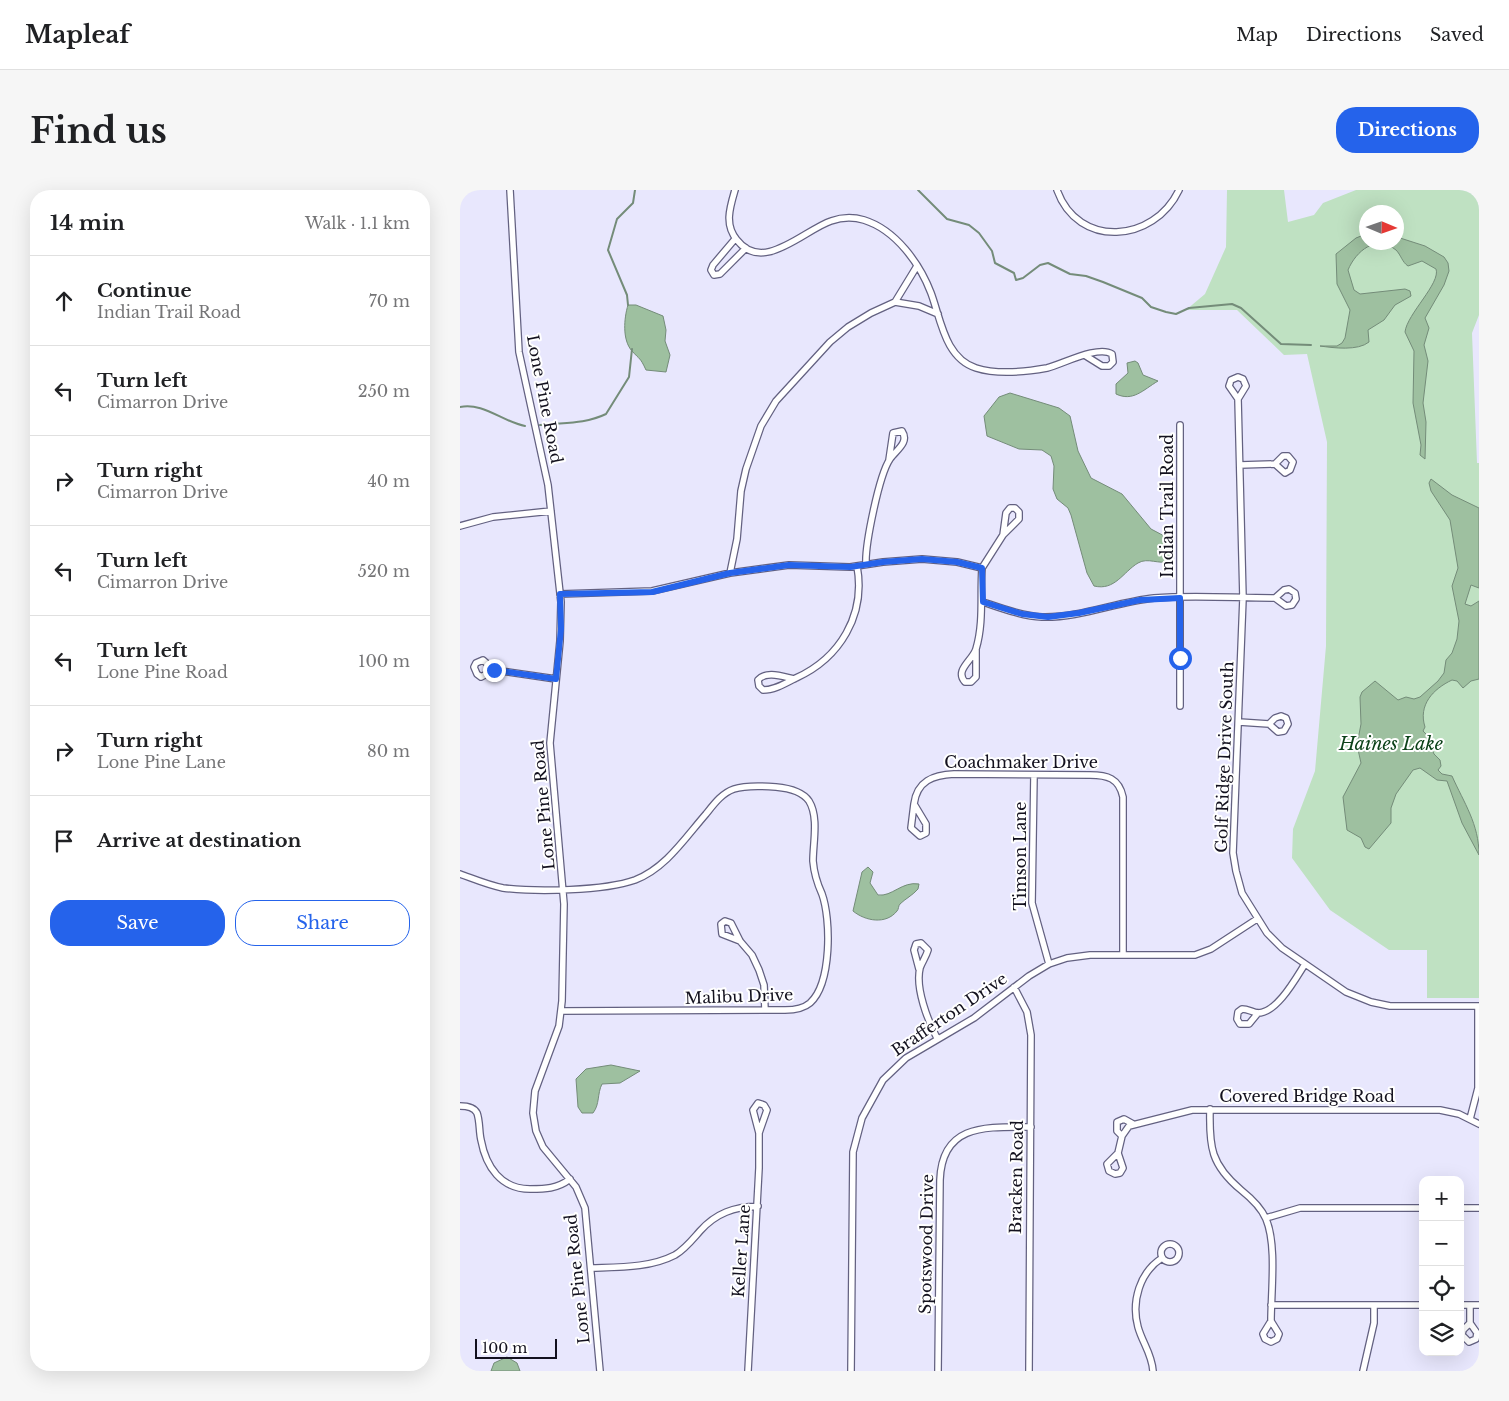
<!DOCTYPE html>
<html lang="en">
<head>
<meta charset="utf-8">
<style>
	body { margin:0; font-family:"Libre Baskerville",serif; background:#f6f6f6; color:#202124 }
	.controls { position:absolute; right:15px; bottom:15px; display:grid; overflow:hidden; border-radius:10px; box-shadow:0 5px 20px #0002 }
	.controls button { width:45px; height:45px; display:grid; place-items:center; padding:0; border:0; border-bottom:1px solid #e0e0e0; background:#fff; color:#202124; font:25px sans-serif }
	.compass { position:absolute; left:899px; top:15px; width:45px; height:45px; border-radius:50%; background:#fff; box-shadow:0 5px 20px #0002; rotate:92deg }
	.scale { position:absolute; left:15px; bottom:12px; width:82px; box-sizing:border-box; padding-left:5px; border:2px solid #13111e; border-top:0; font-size:14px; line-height:18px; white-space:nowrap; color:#13111e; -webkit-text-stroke:4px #fff; paint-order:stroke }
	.stop { position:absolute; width:15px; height:15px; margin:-11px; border:4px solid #2563eb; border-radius:50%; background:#fff }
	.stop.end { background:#2563eb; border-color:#fff; box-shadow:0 1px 5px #0008 }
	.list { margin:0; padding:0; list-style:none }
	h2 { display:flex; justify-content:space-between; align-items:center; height:65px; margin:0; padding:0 20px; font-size:21px }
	h2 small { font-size:16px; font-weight:400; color:#757577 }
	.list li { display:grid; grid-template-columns:32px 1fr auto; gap:15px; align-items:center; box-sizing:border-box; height:90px; padding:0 20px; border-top:1px solid #e0e0e0 }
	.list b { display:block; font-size:19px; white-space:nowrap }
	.list p { margin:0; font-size:16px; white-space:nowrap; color:#757577 }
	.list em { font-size:16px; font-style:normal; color:#757577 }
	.actions { display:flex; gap:10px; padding:15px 20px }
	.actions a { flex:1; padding:11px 0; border:1px solid #2563eb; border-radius:20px; text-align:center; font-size:18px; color:#2563eb }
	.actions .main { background:#2563eb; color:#fff }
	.icon { flex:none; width:28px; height:28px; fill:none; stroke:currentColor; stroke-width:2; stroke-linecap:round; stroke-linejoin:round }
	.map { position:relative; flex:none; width:1019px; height:1181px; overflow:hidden; border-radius:20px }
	header { display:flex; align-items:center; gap:30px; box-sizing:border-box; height:70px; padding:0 25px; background:#fff; border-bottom:1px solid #e0e0e0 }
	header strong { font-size:24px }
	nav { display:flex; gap:28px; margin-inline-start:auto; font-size:18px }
	.intro { display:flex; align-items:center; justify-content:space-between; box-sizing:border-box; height:120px; padding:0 30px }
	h1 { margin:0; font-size:35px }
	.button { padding:12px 22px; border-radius:20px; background:#2563eb; color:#fff; font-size:18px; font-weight:700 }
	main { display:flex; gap:30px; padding:0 30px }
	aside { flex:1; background:#fff; border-radius:20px; box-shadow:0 5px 20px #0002 }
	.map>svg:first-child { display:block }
	.green { fill:#bfe1c2; fill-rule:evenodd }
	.water { fill:#9ec0a0; stroke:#748c79 }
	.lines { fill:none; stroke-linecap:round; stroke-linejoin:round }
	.stream { stroke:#748c79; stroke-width:2 }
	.minor-casing { stroke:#636181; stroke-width:8 }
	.minor { stroke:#fff; stroke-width:5.5 }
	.route { stroke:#2563eb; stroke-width:6 }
	.labels { text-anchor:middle; stroke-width:4; stroke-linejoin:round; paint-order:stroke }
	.street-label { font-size:16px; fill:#13111e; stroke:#fff }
	.water-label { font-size:18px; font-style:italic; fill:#0b4118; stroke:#fff }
</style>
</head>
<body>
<header>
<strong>Mapleaf</strong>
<nav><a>Map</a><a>Directions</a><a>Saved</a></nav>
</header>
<div class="intro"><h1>Find us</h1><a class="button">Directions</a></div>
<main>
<aside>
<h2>14 min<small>Walk · 1.1 km</small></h2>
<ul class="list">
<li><svg class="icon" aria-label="ahead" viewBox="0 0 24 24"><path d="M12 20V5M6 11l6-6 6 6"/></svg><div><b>Continue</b><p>Indian Trail Road</p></div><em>70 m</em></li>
<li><svg class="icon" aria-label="left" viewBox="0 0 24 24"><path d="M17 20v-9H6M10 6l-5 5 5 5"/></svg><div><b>Turn left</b><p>Cimarron Drive</p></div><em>250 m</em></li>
<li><svg class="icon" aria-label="right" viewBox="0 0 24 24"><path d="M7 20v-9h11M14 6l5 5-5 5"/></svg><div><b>Turn right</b><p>Cimarron Drive</p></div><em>40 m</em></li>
<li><svg class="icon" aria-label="left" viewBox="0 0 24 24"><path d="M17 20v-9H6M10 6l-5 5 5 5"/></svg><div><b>Turn left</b><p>Cimarron Drive</p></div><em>520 m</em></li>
<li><svg class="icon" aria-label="left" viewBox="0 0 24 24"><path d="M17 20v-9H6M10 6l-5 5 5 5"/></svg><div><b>Turn left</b><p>Lone Pine Road</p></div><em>100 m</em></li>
<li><svg class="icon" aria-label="right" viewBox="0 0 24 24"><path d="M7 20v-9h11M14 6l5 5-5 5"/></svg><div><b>Turn right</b><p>Lone Pine Lane</p></div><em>80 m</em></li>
<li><svg class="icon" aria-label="arrive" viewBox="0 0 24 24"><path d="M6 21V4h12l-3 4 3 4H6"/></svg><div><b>Arrive at destination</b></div></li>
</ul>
<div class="actions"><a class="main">Save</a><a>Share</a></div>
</aside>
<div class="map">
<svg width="1019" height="1181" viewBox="0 0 1019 1181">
	<rect width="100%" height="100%" fill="#e8e7fd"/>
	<path class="green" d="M 767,0 L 824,0 L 828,32 L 854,25 L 863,13 L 896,0 L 1019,0 L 1019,125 L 1012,143 L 1017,273 L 1019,273 L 1019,808 L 967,808 L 967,760 L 929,760 L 870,720 L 832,668 L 833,639 L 855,581 L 866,456 L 867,252 L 847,164 L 824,165 L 777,120 L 726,120 L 745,104 L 766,57 ZM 906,22 L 936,22 L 936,52 L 906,52 Z"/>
	<path class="water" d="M 906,44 L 906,52 L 936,52 L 937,47 L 965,56 L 984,67 L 988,73 L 989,81 L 984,95 L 965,128 L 969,138 L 964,155 L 968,171 L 963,213 L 966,232 L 965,269 L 960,265 L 961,255 L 953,213 L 954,161 L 945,142 C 947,124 981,93 976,79 L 962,71 L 948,76 C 942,72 941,65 936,60 C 916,44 896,61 888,80 L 894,100 L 900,104 L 945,99 L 950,101 L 951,106 L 935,115 L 924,130 L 908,140 L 909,152 C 898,161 874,158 860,156 L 877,156 L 882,153 L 885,148 L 890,120 L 877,94 L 876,64 L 896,48 Z
		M 168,115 L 176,115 L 203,126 L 206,140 L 205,151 L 210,165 L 206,182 L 186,180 C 180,167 180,170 172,161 C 162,150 164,128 168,115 Z
		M 675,171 L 678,173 L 683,185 L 698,191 C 683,200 673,212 656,204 L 656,194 L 668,183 L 667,173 Z
		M 550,203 L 599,218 L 610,226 L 618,261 L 631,288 L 662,304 L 691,339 L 708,348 L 713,360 L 709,371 C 699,375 688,367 678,373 C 663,382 655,401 634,396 L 627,383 L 611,325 L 608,318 L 597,309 L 593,299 L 594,276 L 591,266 L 582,260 L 559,259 L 527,246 L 524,226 L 539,207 Z
		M 971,289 L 992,305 L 1019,318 L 1019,398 L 1011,395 L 1005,414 L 1011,416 L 1019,411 L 1019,489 L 1011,491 L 1003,498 L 997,491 L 992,490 C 973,499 958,515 965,537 L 963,541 L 966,544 L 974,564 L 980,570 L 981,576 L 978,580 L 982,584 L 992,586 C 1004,613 1019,634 1019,665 L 1002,633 L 987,591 L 977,590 L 960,578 L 953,580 L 936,604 L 931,618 L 931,633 L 909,659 L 905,657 L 901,648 L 887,640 L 883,607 L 901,573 L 897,555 L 901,534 L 900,507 L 902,502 L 915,491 L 938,510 L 946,507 L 954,509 L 960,507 L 978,491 L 984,483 L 986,470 L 992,463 L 997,449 L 999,431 L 992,396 L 998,378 L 990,330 L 971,301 L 969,293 Z
		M 408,677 L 413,682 L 410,693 L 418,705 C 432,707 442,691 459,694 L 458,699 C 453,705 445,709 440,714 C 438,716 439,719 437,721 C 426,735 405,731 393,721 L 402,682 Z
		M 151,875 L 180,881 L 160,893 L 142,894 C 137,904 140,914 133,923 L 122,923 L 118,917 L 116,889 L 126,879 Z
		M 47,1167 L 57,1173 L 60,1181 L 31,1181 L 34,1173 Z"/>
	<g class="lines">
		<path class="stream" d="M 458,0 L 487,29 L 509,35 L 519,43 L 532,61 L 535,73 L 554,83 L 556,90 L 563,88 L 580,75 L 588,73 L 610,84 L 626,86 L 643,92 L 682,108 L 691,117 L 706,122 L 716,124 L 729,118 L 772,114 L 781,118 L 821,154 L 851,155
			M 168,115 L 167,105 L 148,60 L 157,29 L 173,13 L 175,0
			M 0,217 C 23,212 43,232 65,236
			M 80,235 C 103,232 123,235 146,224 L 169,187 L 172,159"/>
		<g class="minor-casing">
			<path id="minor" d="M 50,0 L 59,162 L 88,295 L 101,412 L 100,451 L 90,553 L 104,714 L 102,811 L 99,836 L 75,901 L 73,923 L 76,941 L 83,957 L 116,997 L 125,1018 L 140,1181
				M 275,0 C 270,17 264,35 277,50 C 303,84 344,40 371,31 C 382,27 394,27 404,30 C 436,40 460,74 471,103 C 481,130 485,168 516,178 C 538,185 565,182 587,178 C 603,174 638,155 652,164 L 653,172 L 649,176 L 642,176 L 626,166
				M 597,0 C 618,59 694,53 719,0
				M 275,49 L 253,75 L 251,80 L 254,85 L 260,84 L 286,58
				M 435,112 L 457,76
				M 778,209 L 769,196 L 771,190 L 778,187 L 783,189 L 786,196 L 778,209 L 783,408 L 773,663 L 776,681 L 782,703 L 807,743 L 822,758 L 886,802 L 911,812 L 930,816 L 1019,816
				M 780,275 L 815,274 L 825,283 L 830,280 L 833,272 L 828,266 L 823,266 L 815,274
				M 0,336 L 33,327 L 91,321
				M 406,374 C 405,355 419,285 430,269 C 435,261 450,253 442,241 L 433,243 L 429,270
				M 522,378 L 543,345 L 559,329 L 559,322 L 555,318 L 550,318 L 546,323 L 543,345
				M 270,383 L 277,349 L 281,301 L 286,279 L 301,236 L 316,211 L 370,152 L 388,137 L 411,123 L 435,112 L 459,116 L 478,124
				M 100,404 L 192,401 L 270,383 L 329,375 L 390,377 L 423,372 L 462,369 L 497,372 L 522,378
				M 523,412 C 541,418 562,426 582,427 C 620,428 656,412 694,408 C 734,405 775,408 815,408 L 826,416 L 832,415 L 836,409 L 835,403 L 829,399 L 824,400 L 815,408
				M 516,460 L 516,487 L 511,492 L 505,492 C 494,480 513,470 516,459 C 524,432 520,405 522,378
				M 34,480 L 23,470 L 16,473 L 14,477 L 17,484 L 21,487 L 34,480 L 96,489
				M 334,489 C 324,487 306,480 298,490 L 299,496 L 303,500 C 315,500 326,493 336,488 C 380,468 406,425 397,376
				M 720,516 L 720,235
				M 779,532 L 809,534 L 818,542 L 824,541 L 828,534 L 826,528 L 821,526 L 815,528 L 809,534
				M 574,585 L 572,713 L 589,774
				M 454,614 L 451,638 L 460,646 L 466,643 L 466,634 L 454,614 C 457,591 473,585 494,584 L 630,585 C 647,585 659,588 663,607 L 663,765
				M 0,684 C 14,689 28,695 43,698 C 76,702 144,701 175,690 C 206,678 225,648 246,624 C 254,614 262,603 274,599 C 286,595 303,596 316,597 C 327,598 342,601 349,611 C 359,627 353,653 353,671 C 354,683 357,693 362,704 C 371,729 372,793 350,813 C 343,819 334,820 325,820 L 102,821
				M 280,751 L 262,744 L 261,734 L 265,731 L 271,733 L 280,751 L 292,765 L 299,780 L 304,795 L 305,820
				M 459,779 L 454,760 L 456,754 L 461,753 L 468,760 C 466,767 462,772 460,778 C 455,798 468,831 477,848
				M 554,797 L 567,822 L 571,845 L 569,1181
				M 798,823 L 789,834 L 780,834 L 777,829 L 778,822 L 782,819 C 788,819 792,822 798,823 C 817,823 836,788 845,774
				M 0,916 C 6,916 14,917 17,923 C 20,931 19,942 21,950 C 26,977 41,999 70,999 C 85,999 97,999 110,989
				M 750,919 C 749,957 751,975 781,1000 C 791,1008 801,1017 806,1029 C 817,1055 811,1102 811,1131
				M 1010,929 L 1018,898 L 1018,816
				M 662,946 L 657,941 L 657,932 L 664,929 L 673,934
				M 658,963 L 663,978 L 660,983 L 655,984 L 649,981 L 647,974 L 658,963 L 662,946 L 669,936 L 732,920 L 980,920 L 999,924 L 1019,934
				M 1000,1018 L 1019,1018
				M 806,1028 L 840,1018 L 963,1018
				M701 1063a9 9 0 1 1 18 0a9 9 0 1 1-18 0Z
				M 131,1078 C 159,1077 190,1078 215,1065 C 225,1059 232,1050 240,1041 C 256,1023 274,1017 298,1016
				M 811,1115 L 963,1115
				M 1000,1115 L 1019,1115
				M 811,1131 L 819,1144 L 817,1149 L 811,1152 L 805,1149 L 803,1144 Z
				M 1010,1133 L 1017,1143 L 1016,1149 L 1009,1152 L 1002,1145 L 1003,1140 L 1010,1133 L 1010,1115
				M 288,1181 L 299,978 L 299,943 L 293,920 L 298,913 L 304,915 L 307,920 L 299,943
				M 391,1181 L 393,962 L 402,928 L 423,890 L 446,868 L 514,828 L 569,786 L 589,774 L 607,768 L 630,765 L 735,765 L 751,759 L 797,729
				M 478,1181 L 480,990 C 482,933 527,937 571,937
				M 693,1181 C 692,1164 682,1152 678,1137 C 671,1111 680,1082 702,1068
				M 903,1181 L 914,1133 L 914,1115"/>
		</g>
		<use href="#minor" class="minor"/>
	</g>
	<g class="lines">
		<path class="route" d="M 34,480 L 96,489 L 101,439 L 100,404 L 192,402 L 270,383 L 329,375 L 390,377 L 423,372 L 462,369 L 497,372 L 522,378 L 523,412 L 562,424 L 588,427 L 619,423 L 680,410 L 720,408 L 720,468"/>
	</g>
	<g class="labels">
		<g class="street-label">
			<text transform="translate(85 209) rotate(79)" y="6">Lone Pine Road</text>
			<text transform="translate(707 316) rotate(-90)" y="6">Indian Trail Road</text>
			<text transform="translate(764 567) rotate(-88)" y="6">Golf Ridge Drive South</text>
			<text x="561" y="578">Coachmaker Drive</text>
			<text transform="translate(83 615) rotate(-95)" y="6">Lone Pine Road</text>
			<text transform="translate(560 666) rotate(-90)" y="6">Timson Lane</text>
			<text transform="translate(279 806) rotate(-2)" y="6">Malibu Drive</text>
			<text transform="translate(489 824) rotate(-34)" y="6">Brafferton Drive</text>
			<text x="847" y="912">Covered Bridge Road</text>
			<text transform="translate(556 987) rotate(-89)" y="6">Bracken Road</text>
			<text transform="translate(466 1054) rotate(-89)" y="6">Spotswood Drive</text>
			<text transform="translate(281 1061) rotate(-86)" y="6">Keller Lane</text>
			<text transform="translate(117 1089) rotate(-96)" y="6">Lone Pine Road</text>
		</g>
		<g class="water-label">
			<text x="931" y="560">Haines Lake</text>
		</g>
	</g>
</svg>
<div class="controls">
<button>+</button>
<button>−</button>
<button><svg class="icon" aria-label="locate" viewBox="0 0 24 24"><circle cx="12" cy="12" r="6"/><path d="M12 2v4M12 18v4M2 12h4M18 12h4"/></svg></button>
<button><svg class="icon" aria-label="layers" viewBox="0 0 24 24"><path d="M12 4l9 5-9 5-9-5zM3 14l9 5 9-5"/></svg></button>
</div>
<svg class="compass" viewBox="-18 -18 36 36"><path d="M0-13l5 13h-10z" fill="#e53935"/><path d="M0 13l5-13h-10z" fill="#757577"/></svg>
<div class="scale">100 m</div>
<div class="stop" style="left:720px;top:468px"></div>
<div class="stop end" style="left:34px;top:480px"></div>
</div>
</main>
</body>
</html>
